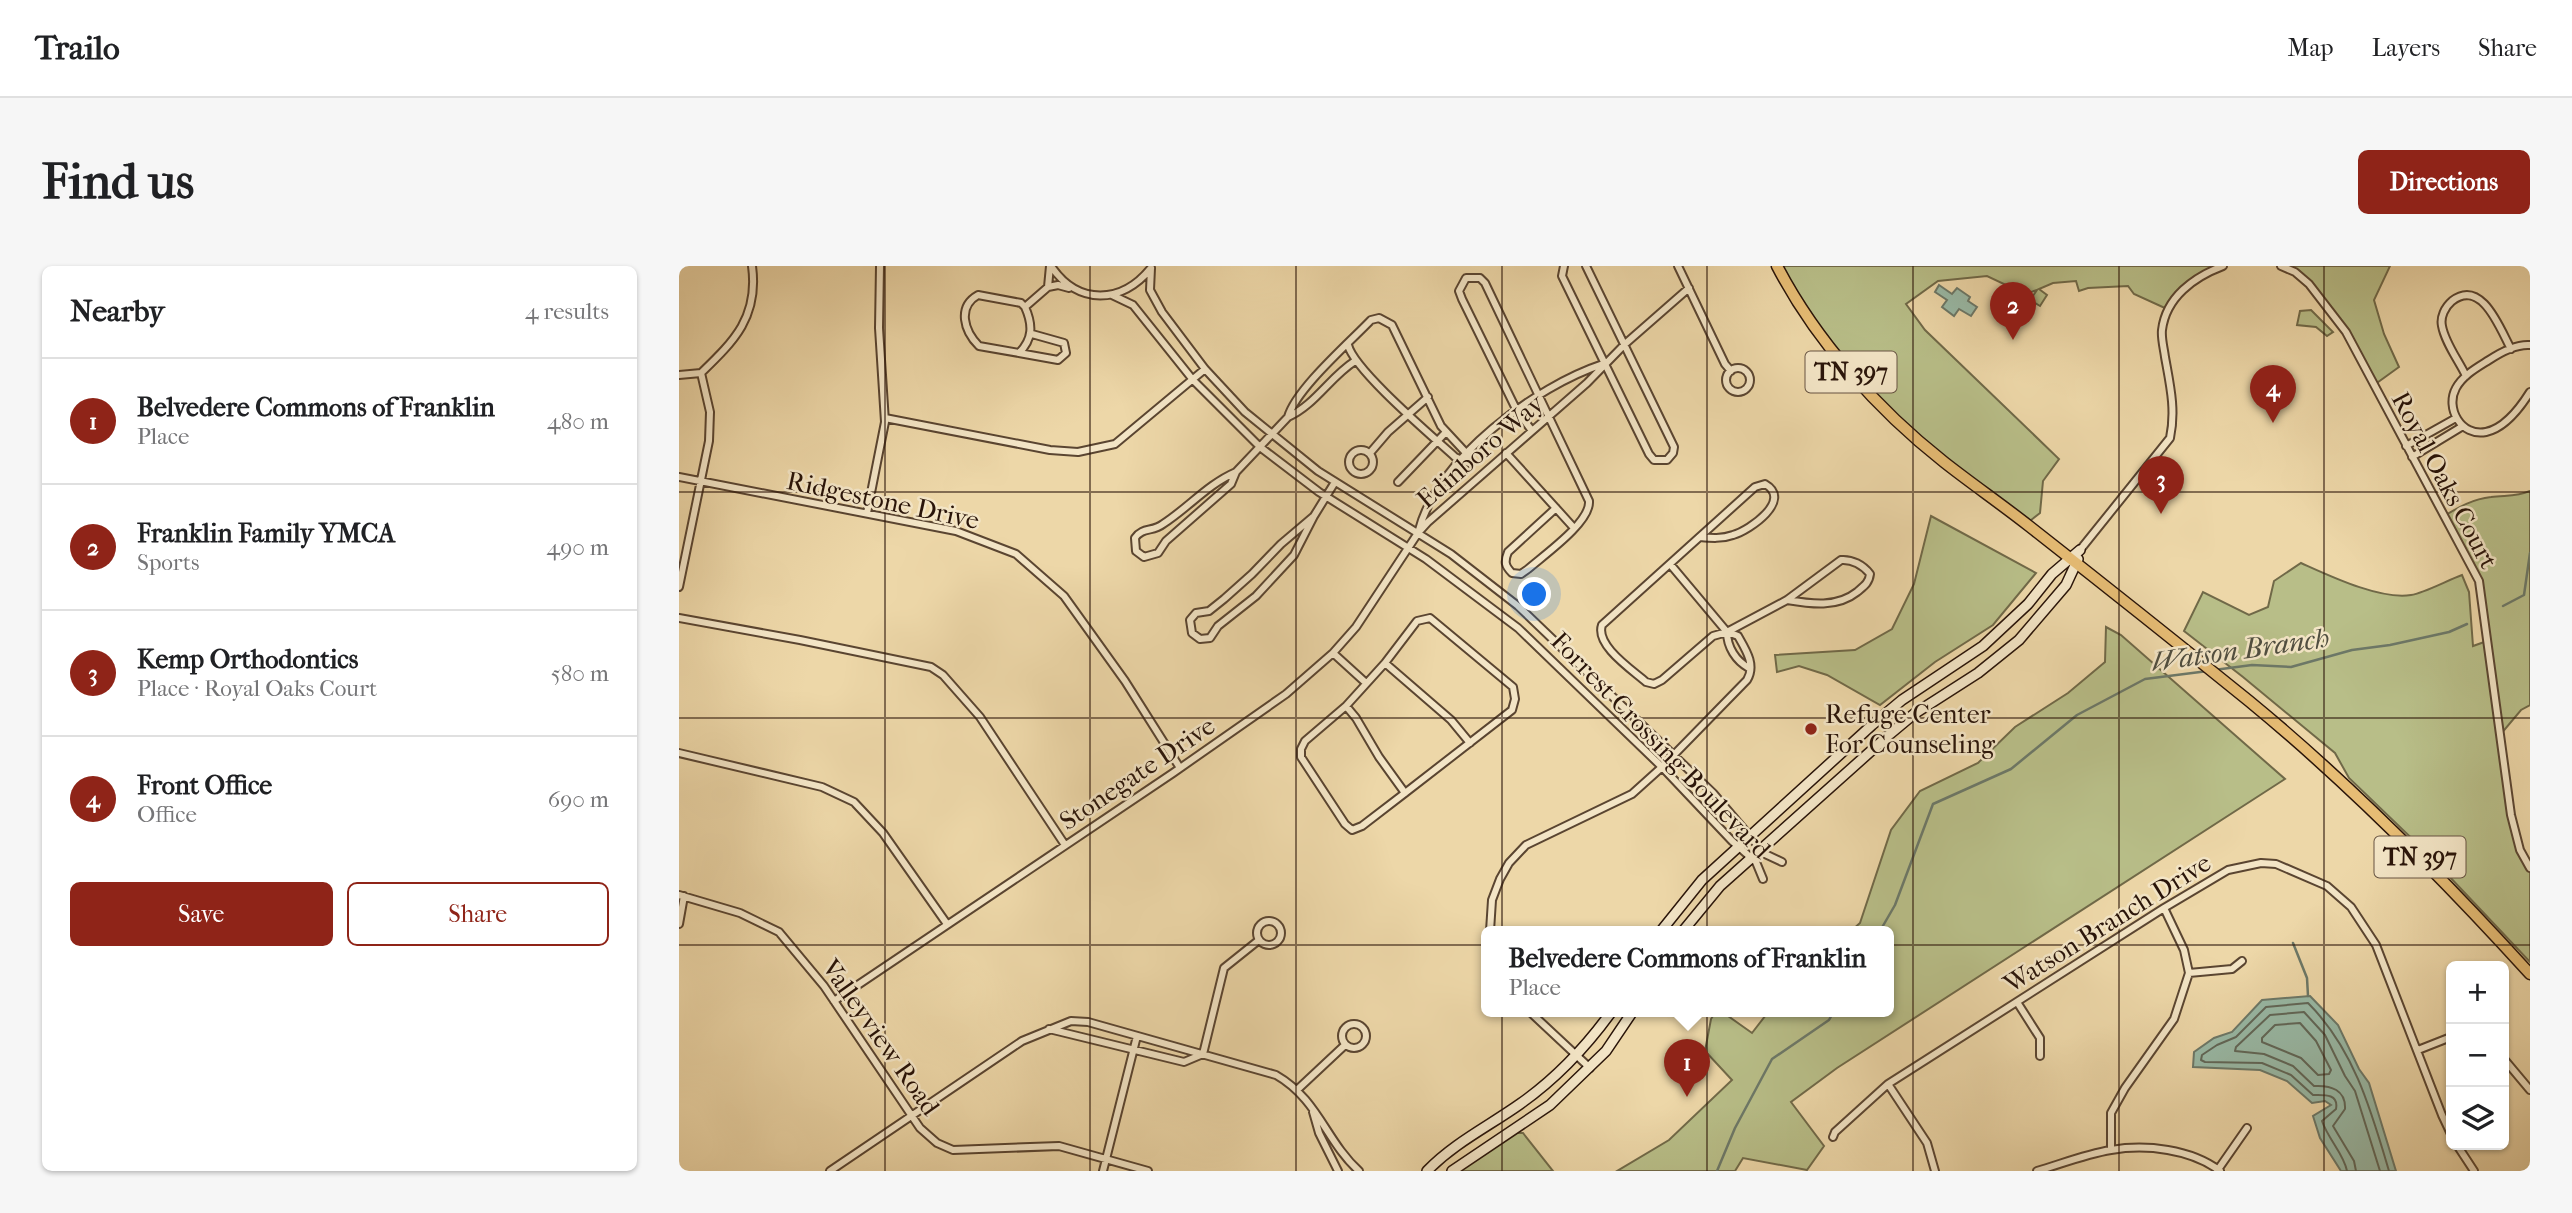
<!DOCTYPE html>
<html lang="en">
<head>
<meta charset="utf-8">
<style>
	body { margin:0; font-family:"IM FELL French Canon",serif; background:#f6f6f6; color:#202124 }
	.controls { position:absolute; right:21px; bottom:21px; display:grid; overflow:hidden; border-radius:10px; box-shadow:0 2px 5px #0004 }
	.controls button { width:63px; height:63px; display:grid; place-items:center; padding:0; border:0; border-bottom:2px solid #e0e0e0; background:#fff; color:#202124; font:35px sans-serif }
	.you { position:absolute; left:856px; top:329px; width:24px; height:24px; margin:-18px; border:5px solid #fff; border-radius:50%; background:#1a73e8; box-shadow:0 0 0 10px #1a73e833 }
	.badge { display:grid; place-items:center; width:46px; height:46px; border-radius:50%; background:#8f2418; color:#fff; font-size:23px; font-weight:700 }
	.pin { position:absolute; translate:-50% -58px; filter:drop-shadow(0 2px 4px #0008) }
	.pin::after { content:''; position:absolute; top:37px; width:24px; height:21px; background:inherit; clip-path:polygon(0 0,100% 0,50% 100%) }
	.popup { position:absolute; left:802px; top:660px; width:413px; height:91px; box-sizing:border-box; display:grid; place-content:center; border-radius:10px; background:#fff; filter:drop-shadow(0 2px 5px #0005); font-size:23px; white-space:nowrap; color:#757577 }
	.popup b { font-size:26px; color:#202124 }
	.popup::after { content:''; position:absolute; left:50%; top:100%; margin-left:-14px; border:14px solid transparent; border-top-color:#fff }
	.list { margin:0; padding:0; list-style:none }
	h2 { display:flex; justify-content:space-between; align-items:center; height:91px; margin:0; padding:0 28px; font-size:30px }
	h2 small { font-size:23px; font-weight:400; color:#757577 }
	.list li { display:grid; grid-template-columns:46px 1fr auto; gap:21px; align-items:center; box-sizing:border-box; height:126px; padding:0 28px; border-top:2px solid #e0e0e0 }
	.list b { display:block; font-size:26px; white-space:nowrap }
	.list p { margin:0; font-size:23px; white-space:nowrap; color:#757577 }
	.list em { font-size:23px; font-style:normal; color:#757577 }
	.actions { display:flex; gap:14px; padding:21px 28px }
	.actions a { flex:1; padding:16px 0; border:2px solid #8f2418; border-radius:10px; text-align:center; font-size:24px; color:#8f2418 }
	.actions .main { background:#8f2418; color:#fff }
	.icon { flex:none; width:38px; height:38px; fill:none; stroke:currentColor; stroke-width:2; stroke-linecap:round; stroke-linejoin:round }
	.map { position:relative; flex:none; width:1851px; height:905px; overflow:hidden; border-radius:10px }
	header { display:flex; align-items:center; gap:42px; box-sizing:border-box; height:98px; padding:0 35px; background:#fff; border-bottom:2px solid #e0e0e0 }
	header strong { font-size:33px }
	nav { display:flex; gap:38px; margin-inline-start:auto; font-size:24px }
	.intro { display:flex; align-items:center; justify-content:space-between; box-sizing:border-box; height:168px; padding:0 42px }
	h1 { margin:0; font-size:49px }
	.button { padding:18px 32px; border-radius:10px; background:#8f2418; color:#fff; font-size:24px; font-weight:700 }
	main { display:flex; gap:42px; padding:0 42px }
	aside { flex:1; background:#fff; border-radius:10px; box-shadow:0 2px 5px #0004 }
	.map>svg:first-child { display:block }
	.green { fill:#b8be88; stroke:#706948; stroke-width:2 }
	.water { fill:#99baa7; stroke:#6c7868; stroke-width:2 }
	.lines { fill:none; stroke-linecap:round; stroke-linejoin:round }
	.shore { stroke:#616758; stroke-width:2 }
	.stream { stroke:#6c7868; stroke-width:2.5 }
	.minor-casing { stroke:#5a4531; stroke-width:10 }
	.secondary-casing { stroke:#291409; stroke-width:12 }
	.primary-casing { stroke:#291409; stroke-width:13 }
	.minor { stroke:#f3e5c6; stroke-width:6 }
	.secondary { stroke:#f3e5c6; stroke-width:9 }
	.primary { stroke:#e6bc74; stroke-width:10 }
	.grid { fill:none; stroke:#291409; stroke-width:2; stroke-opacity:0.55 }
	.poi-dot { fill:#8f2418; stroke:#f3e5c6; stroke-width:2.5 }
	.labels { text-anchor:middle; stroke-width:5; stroke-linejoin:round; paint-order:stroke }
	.shield { fill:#f3e5c6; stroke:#665342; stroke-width:2 }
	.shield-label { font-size:24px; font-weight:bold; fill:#291409 }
	.street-label { font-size:26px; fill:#291409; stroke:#f3e5c6 }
	.poi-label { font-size:26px; fill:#291409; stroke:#f3e5c6; text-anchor:start }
	.water-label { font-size:28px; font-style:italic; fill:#504e40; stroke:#f3e5c6 }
</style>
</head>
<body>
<header>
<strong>Trailo</strong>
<nav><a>Map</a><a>Layers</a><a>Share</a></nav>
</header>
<div class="intro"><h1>Find us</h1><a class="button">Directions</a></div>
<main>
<aside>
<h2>Nearby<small>4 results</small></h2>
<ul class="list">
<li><span class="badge">1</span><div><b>Belvedere Commons of Franklin</b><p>Place</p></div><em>480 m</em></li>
<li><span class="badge">2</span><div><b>Franklin Family YMCA</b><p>Sports</p></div><em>490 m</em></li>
<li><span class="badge">3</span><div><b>Kemp Orthodontics</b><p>Place · Royal Oaks Court</p></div><em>580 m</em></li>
<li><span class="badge">4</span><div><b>Front Office</b><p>Office</p></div><em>690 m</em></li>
</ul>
<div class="actions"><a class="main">Save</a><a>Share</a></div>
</aside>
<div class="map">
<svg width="1851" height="905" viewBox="0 0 1851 905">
	<rect width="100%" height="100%" fill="#edd7a8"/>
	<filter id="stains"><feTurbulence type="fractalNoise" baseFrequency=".00286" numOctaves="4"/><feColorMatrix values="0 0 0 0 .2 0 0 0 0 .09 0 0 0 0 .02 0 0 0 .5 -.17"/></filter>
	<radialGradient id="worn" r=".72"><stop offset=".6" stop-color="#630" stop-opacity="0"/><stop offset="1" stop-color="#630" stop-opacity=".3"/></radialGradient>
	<path class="green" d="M 1098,0 L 1544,0 L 1517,13 L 1488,43 L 1455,28 L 1449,20 L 1409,22 L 1400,25 L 1397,15 L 1374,17 L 1360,23 L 1368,29 L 1361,40 L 1351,34 L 1358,24 L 1346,28 L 1308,10 L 1259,15 L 1227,38 L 1246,64 L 1380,193 L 1364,215 L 1361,247 L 1347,258 L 1264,195 L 1164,97 Z
		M 1602,0 L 1711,0 L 1695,34 L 1705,68 L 1720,101 L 1695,119 L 1667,66 L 1630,18 Z
		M 1632,44 L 1654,66 L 1648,70 L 1637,61 L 1618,59 L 1621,45 Z
		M 1851,225 L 1851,439 L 1842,444 L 1821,469 L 1841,584 L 1851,602 L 1851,696 L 1751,590 L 1670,512 L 1656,487 L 1564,411 L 1505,365 L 1524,326 L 1570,349 L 1589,341 L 1595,315 L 1622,297 C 1651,310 1701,334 1732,329 C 1745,327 1769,314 1783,309 L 1790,326 L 1794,380 L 1808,375 L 1800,315 L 1765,250 C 1780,241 1794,233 1812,231 C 1826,229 1838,231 1851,225 Z
		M 1252,250 L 1357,307 L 1314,359 L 1256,396 L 1201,439 L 1148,409 L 1120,400 L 1098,406 L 1096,389 L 1176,384 L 1213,363 L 1235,318 Z
		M 1427,361 L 1442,369 L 1606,513 L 1158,802 L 1112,836 L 1145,880 L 1128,904 L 1064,892 L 1056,905 L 938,905 L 990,874 L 1053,814 L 1026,785 L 1032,753 L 1037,745 L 1042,745 L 1073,767 L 1090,745 L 1209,745 L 1209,665 L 1172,665 L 1181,657 L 1212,564 L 1241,525 L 1299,497 L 1336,461 L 1389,427 L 1426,396 Z
		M 829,867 L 844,867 L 874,905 L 773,905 Z"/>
	<path class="water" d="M 1260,19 L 1273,28 L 1278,22 L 1291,31 L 1289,35 L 1298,41 L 1292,50 L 1280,43 L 1275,50 L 1263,41 L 1268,34 L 1256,26 Z
		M 1631,730 L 1659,759 L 1680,803 L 1690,817 L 1717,905 L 1662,905 L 1641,872 L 1634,850 L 1652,839 L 1646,835 L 1633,837 L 1608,815 L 1581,804 L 1514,801 L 1515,786 L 1535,772 L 1553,766 L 1583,734 Z"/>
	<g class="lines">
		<path class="shore" d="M 1621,757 L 1637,775 L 1652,804 L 1650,808 L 1639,809 L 1622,792 L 1583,776 L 1583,772 L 1596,759 Z
			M 1668,905 C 1665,888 1649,873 1643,855 L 1657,843 C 1660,827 1644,829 1634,829 L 1612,809 L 1583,797 L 1526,796 L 1522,794 L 1523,789 L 1538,779 L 1557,771 L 1587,741 L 1629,737 C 1675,783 1692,844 1710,905
			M 1677,905 L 1675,895 L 1654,860 L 1666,843 C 1667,824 1652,819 1635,820 L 1614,800 L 1585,788 L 1556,785 L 1557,781 L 1591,749 L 1625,746 L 1646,769 L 1666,810 L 1676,825 L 1701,905"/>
		<path class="stream" d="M 1824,340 L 1845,329 L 1851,287
			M 1535,404 L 1573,399 L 1612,401 L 1673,384 L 1711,379 L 1770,366 L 1788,358
			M 1201,665 L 1216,639 L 1254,538 L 1332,503 L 1398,449 L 1466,413 L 1529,405
			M 1614,677 L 1628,712 L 1629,730
			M 1038,905 L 1056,862 L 1093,793 L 1150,754 L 1155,745"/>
		<g class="minor-casing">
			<path id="minor" d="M 371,0 L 369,21 L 379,19 L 390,22
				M 372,0 C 399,40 443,38 472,2
				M 885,0 L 883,10 L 970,188 L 975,194 L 988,194 L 994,187 L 995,181 L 907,0
				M 999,0 L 1046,98 L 1052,105
				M 1602,0 L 1616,6 L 1630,18 L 1667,66 L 1800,315 L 1832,549 L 1841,584 L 1851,602
				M 472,2 L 471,24 L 483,46 L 526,103 L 566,146 L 639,205 L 772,288 L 839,340 L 1034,527 L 1086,588 L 1103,596
				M 433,29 L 454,39 L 514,114 L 581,181 L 640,226 L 747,293 L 839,362 L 983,501 L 1053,575 L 1077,596 L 1084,613
				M 346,41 C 354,59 354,73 340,87 L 300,80 C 285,65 278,41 299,29 L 342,37 L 346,41 L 369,21
				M 669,79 C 675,104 753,170 776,191 L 790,197 L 788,188 L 762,160 L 713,59 L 700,52 L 692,54 C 670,77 617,123 609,151 C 636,139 651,111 676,95
				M 1851,79 C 1837,78 1822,86 1810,94 C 1799,101 1784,109 1777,122 C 1766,142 1782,171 1807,166 C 1826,162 1841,142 1851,126
				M 340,87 L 379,94 L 387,87 L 385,77 L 353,68
				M1047 114a12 12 0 1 1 24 0a12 12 0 1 1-24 0Z
				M 0,109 L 22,107 C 55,75 80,51 73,0
				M 1787,110 C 1780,95 1766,77 1763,60 C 1761,51 1766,41 1773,35 C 1803,12 1821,63 1832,83
				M 206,152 L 371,184 L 399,186 L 436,178 L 526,103
				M 853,165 L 837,143 L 783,33 L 780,25 L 787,12 L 801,12 L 806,17 L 910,235 C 912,256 865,289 849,303 L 842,308 L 833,307 C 826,300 825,296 829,286 L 877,242
				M 1727,180 L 1777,152
				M670 196a12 12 0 1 1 24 0a12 12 0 1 1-24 0Z
				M 691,187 L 709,166 L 749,131
				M 827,187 L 895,262
				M 1733,191 L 1784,160
				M 557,206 L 552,218 L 487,275 L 479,287 L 465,291 L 457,285 L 456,272 C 463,261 474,266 484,258 C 509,242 529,218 557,206 Z
				M 557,206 L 609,151
				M 0,211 L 277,265 L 337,288 L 385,330 L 446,415 L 501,502
				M 719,216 L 767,166
				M 188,247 L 206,156 L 200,62 L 201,0
				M 635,250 L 602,278 L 573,308 L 545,333 L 530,345 L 517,347 L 511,354 L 513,367 L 521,373 L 531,372 L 539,360 L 577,330 L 615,289 L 635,250 L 656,216
				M 740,264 C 758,193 857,120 924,98
				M 1021,271 C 1032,272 1043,273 1054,269 C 1071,264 1114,234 1086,218 L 1076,221 L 923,359 C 916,379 952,403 967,416 L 975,418 L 983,414 L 1034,370 L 1048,366 L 1108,334 L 1162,294 C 1173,293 1184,299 1191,308 C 1190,317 1185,320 1178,326 C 1158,342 1132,338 1108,334
				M 1401,284 L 1491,172 C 1497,144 1491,119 1486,91 C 1485,83 1482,72 1483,64 C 1487,31 1515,11 1544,0
				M 991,298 L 1048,366
				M 0,321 L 30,175 L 31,146 L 22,107
				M 0,352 L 121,374 L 252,401 L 264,409 L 301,451 L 386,579
				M 751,352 L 834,421 L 836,433 L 833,444 L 726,527 L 683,560 L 673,564 L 666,558 L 622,491 L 622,483 L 626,475 L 667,440 L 706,397 L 738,355 Z
				M 1048,366 C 1048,381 1057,395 1070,402
				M 654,387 L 687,417
				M 706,397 L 772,454 L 791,477
				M 667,440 L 677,452 L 700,491 L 726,527
				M 0,487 L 143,521 L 175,536 L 204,567 L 268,658
				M 0,629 L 61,647 L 100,666 L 145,720 L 241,862 L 258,877 L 274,884 L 380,880 L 469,905
				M578 667a12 12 0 1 1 24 0a12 12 0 1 1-24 0Z
				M 0,658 L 5,630
				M 811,665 L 813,634 L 821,613 L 830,597 L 847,579 L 953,528 L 983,501 L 1068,414 C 1077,399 1067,384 1059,370 L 1049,366
				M 1510,707 L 1553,703 L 1563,695
				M 155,735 L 494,507 L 607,428 L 654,387 L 677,361 L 739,267 L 749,256 L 908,117 L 946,78 L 1010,22
				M 1338,736 L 1361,772 L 1361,790
				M 850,745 L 911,802
				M663 770a12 12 0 1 1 24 0a12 12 0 1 1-24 0Z
				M 370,763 L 505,796 L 524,788
				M 1739,784 L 1772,771
				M 524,788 L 545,702 L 580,674
				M 1825,793 L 1851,824
				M 1209,818 L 1248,877 L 1256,905
				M 619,823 L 666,779
				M 634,846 L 640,867 L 659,905
				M 1154,871 L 1156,866 L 1209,818 L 1485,642 L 1549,604 L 1582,597 L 1597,598 L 1648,620 L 1672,641 L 1697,679 L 1763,849 L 1772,868
				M 1778,879 L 1795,905
				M 1432,884 L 1432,847 L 1446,822 L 1495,753 L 1510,707 L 1505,684 L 1485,642
				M 151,905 L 343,775 L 392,755 L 409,756 L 597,809 C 639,833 647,875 680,905
				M 424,905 L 458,770
				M 1358,905 C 1382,898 1407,888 1432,884 C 1467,878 1512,883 1541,905
				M 1538,905 L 1568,862"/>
		</g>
		<g class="secondary-casing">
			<path id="secondary" d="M 982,665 L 1023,614 L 1193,459 L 1223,434 L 1304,380 L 1349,338 L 1373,308 L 1401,284
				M 1004,665 L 1041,620 L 1211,468 L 1235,448 L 1299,407 L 1340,374 L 1387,319 L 1399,293
				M 748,905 C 775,877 810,860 841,838 C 878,812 907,781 933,745
				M 773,905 L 871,839 L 927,785 L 954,745"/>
		</g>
		<g class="primary-casing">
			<path id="primary" d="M 1098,0 C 1137,75 1199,144 1265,196 C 1293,218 1322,238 1350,260 C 1424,318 1497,376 1570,435 C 1671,518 1763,611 1851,708"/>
		</g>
		<use href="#minor" class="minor"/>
		<use href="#secondary" class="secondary"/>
		<use href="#primary" class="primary"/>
	</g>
	<path class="grid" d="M 206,0 L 206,905M 411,0 L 411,905M 617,0 L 617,905M 823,0 L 823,905M 1028,0 L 1028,905M 1234,0 L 1234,905M 1440,0 L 1440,905M 1645,0 L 1645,905M 0,226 L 1851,226M 0,452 L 1851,452M 0,679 L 1851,679"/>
	<circle class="poi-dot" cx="1132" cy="463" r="7"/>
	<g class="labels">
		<g class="shield">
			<rect x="1126.5" y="85.5" width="91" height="41" rx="5"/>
			<rect x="1695.5" y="570.5" width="91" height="41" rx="5"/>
		</g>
		<g class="shield-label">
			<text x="1172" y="114">TN 397</text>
			<text x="1741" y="599">TN 397</text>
		</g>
		<g class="street-label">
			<text transform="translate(801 185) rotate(-41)" y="9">Edinboro Way</text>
			<text transform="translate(1766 214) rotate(62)" y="9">Royal Oaks Court</text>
			<text transform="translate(204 234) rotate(12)" y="9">Ridgestone Drive</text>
			<text transform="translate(982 479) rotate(46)" y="9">Forrest Crossing Boulevard</text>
			<text transform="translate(458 507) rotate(-34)" y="9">Stonegate Drive</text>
			<text transform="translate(1428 657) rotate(-32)" y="9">Watson Branch Drive</text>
			<text transform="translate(202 771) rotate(55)" y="9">Valleyview Road</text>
		</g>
		<g class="poi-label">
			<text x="1146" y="457">Refuge Center<tspan x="1146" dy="30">For Counseling</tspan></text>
		</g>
		<g class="water-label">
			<text transform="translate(1561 383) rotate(-8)" y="10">Watson Branch</text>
		</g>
	</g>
	<rect width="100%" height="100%" filter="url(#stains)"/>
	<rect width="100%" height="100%" fill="url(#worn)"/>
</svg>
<div class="controls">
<button>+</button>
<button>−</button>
<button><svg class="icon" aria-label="layers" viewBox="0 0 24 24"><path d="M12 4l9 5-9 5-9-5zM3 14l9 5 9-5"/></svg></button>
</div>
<div class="you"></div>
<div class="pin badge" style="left:1008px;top:831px">1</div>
<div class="popup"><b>Belvedere Commons of Franklin</b>Place</div>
<div class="pin badge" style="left:1334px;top:74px">2</div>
<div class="pin badge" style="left:1482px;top:248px">3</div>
<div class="pin badge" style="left:1594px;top:157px">4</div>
</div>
</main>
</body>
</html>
